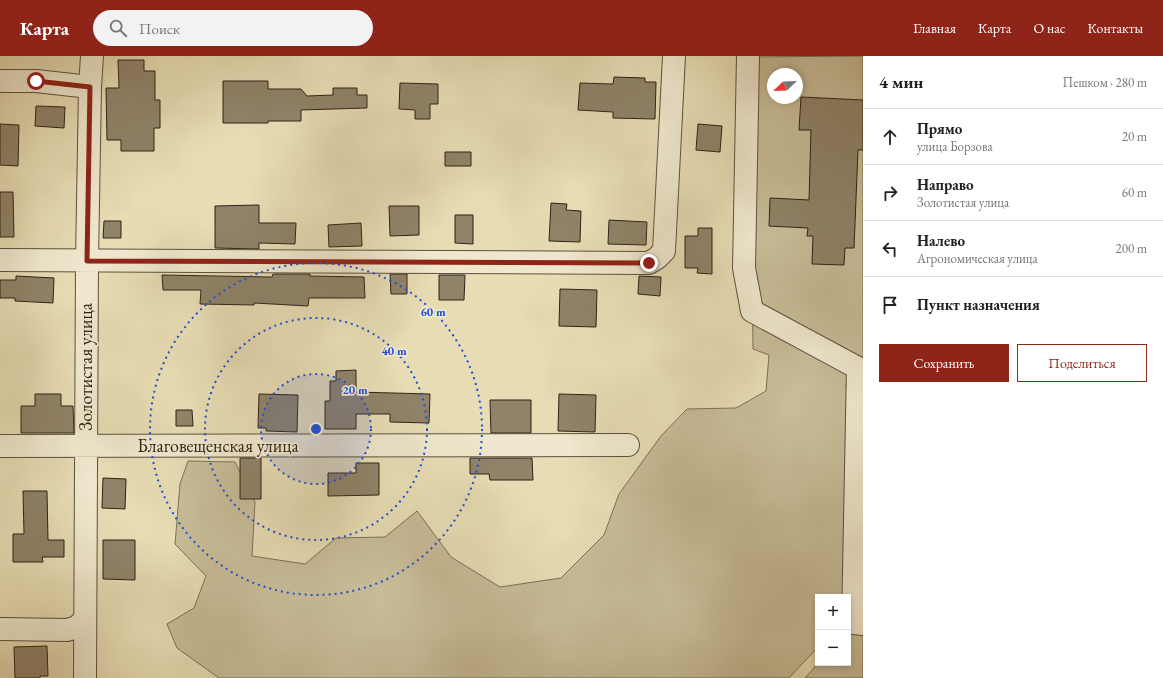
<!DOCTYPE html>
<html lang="ru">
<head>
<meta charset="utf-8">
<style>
	body { margin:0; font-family:"EB Garamond",serif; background:#f2f2f2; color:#202124 }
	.controls { position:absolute; right:12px; bottom:12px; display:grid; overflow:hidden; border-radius:0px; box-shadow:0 2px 6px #0003 }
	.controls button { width:36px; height:36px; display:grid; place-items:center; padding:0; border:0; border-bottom:1px solid #e0e0e0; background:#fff; color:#202124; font:20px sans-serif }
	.compass { position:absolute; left:767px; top:12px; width:36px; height:36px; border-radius:50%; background:#fff; box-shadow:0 2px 6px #0003; rotate:247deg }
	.stop { position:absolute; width:12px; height:12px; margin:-9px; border:3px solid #8f2418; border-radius:50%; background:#fff }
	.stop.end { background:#8f2418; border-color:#fff; box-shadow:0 1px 4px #0008 }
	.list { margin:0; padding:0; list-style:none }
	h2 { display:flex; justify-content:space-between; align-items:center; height:52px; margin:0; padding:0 16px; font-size:17px }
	h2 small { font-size:13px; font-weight:400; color:#757577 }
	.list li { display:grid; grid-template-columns:26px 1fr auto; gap:12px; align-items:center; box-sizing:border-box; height:56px; padding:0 16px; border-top:1px solid #e0e0e0 }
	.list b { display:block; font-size:15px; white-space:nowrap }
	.list p { margin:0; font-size:13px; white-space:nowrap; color:#757577 }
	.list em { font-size:13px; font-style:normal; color:#757577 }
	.actions { display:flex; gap:8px; padding:12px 16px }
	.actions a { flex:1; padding:9px 0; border:1px solid #8f2418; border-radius:0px; text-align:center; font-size:14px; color:#8f2418 }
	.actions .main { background:#8f2418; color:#fff }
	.icon { flex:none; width:22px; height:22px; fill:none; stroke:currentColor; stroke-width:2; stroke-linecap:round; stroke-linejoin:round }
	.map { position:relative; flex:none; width:863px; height:622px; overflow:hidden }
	header { display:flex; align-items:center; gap:24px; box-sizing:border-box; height:56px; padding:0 20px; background:#8f2418; color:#fff }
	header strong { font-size:19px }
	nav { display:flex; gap:22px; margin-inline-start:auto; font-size:14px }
	.search { width:280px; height:36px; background:#f2f2f2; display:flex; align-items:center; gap:10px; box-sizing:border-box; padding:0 14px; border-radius:22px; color:#757577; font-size:15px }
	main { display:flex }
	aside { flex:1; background:#fff }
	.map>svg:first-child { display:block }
	.green { fill:#c8bd99; stroke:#7c7058; fill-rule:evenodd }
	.building { fill:#8f8369; stroke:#2f2317 }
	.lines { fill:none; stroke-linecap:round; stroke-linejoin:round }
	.minor-casing { stroke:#5d513e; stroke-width:24 }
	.minor { stroke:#efe8ce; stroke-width:22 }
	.route { stroke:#8f2418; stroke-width:5 }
	.ring { fill:none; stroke:#1d4ed8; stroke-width:2; stroke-dasharray:2 4 }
	.labels { text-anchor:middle; stroke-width:3.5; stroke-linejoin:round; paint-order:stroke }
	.street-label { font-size:18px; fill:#2f2317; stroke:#efe8ce }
	.centre { fill:#1d4ed8; stroke:#efe8ce; stroke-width:2 }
	.ring-label { font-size:12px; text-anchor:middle; font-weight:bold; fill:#1d4ed8; stroke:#efe8ce; stroke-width:3.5; stroke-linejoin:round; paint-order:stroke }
</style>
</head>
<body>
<header>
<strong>Карта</strong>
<div class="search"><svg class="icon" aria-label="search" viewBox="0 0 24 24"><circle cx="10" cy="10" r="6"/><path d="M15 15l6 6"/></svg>Поиск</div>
<nav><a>Главная</a><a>Карта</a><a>О нас</a><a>Контакты</a></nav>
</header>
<main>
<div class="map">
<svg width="863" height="622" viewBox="0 0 863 622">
	<rect width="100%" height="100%" fill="#e7dcb4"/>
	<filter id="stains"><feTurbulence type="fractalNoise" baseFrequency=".005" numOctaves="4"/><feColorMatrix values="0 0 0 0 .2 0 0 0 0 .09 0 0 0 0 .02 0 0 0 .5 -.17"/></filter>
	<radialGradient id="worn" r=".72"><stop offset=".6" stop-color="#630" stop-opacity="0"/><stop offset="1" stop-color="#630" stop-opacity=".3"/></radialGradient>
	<path class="green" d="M 863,0 L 863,622 L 805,622 L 814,612 L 818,604 L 818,607 L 848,607 L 848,541 L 818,541 L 818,591 L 789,622 L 219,622 L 177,592 L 167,568 L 194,552 L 206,520 L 175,488 L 180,428 L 188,405 L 235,406 L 255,446 L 252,500 L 305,508 L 336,482 L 385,481 L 417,455 L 451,501 L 500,531 L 561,522 L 604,479 L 619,438 L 661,380 L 687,353 L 736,352 L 766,335 L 769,299 L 753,293 L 750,1 ZM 773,18 L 797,18 L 797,42 L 773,42 ZM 846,329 L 852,331 L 851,371 Z"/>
	<path class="building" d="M 118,4 L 144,4 L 144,15 L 155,15 L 155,44 L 160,44 L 160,72 L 154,72 L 154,95 L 121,95 L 121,84 L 107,84 L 106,32 L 119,32 Z
		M 614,21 L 645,22 L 645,26 L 656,26 L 655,63 L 613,62 L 613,56 L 578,54 L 580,27 L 613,28 Z
		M 223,25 L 268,25 L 268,33 L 301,33 L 307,40 L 333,39 L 333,32 L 357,32 L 357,39 L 367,39 L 367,52 L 301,54 L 301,65 L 268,65 L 268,67 L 223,67 Z
		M 400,27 L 438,28 L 438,48 L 430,48 L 430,63 L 415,63 L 415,54 L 399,53 Z
		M 801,41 L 863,44 L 863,94 L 858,94 L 854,192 L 845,192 L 844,209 L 812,208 L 813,180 L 807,180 L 808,172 L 769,170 L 770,142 L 809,144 L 811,74 L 799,74 Z
		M 36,50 L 65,51 L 64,72 L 35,70 Z
		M 0,68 L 19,69 L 18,110 L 0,109 Z
		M 698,68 L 722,70 L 720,96 L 696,94 Z
		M 445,96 L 471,96 L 471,110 L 445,110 Z
		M 0,136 L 13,136 L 14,181 L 0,181 Z
		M 551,147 L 567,148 L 566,154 L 581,155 L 580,186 L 549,185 Z
		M 259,149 L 259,167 L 296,167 L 295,188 L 259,187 L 259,193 L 215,192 L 215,150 Z
		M 389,150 L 419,150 L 419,179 L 390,180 Z
		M 455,159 L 473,159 L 473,188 L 455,187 Z
		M 609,164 L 647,166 L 646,189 L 608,188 Z
		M 104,165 L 121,165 L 121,182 L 103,182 Z
		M 361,167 L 362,190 L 329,191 L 328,169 Z
		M 698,172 L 712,172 L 712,218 L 697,217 L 698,212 L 685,212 L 685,180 L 698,180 Z
		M 273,218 L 310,218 L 310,220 L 364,221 L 365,242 L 309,242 L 308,250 L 254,247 L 254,249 L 200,248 L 201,234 L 163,234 L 162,219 L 272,221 Z
		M 390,218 L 407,218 L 407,238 L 391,238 Z
		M 439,219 L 465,219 L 464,244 L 439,244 Z
		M 16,220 L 54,222 L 53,247 L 15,245 L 15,242 L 0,242 L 0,224 L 16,224 Z
		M 639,220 L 661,221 L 660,240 L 638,238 Z
		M 560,233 L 597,234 L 596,271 L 559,270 Z
		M 356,314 L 356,336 L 430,338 L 429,367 L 390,366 L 390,358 L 356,358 L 356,373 L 325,373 L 325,345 L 330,345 L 330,325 L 336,325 L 336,315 Z
		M 35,338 L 61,338 L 61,350 L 73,350 L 74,377 L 21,377 L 21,350 L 35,350 Z
		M 259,338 L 298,339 L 297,376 L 266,375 L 266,372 L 258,372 Z
		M 559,338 L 596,339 L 595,376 L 558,375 Z
		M 490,344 L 531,344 L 531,377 L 491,377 Z
		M 176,354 L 192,354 L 193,370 L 176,370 Z
		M 240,402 L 261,402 L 261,443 L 240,443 Z
		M 470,402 L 532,402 L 533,424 L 490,424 L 489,418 L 470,418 Z
		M 356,407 L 379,407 L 379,439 L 328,440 L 328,417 L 356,417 Z
		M 103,422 L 126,423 L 125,453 L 102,452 Z
		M 23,435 L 47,435 L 48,484 L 64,484 L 64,501 L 42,501 L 43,506 L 13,506 L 13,478 L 24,478 Z
		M 103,484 L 135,484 L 135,524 L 103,523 Z
		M 47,590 L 48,620 L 40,620 L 40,622 L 15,622 L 14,591 Z"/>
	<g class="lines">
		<g class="minor-casing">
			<path id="minor" d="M 748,0 L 744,212 L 752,255 L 858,312 L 853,567 L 863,568
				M 0,25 L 36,25 L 90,31
				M 0,204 L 649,207 L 657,202 L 664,195 L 674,0
				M 0,390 L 628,389
				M 0,573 L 67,574 L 77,571 L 85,563
				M 85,622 L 87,205 L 90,31 L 92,0"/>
		</g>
		<use href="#minor" class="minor"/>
	</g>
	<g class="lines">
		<path class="route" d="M 36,25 L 90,31 L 87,205 L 649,207"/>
	</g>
	<circle cx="316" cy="373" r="55" fill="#1d4ed8" fill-opacity=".12"/>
	<g class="ring">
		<circle cx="316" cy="373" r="55"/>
		<circle cx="316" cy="373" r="111"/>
		<circle cx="316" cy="373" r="166"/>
	</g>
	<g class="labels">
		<g class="street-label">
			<text transform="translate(86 311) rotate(-90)" y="6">Золотистая улица</text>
			<text x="218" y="396">Благовещенская улица</text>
		</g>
	</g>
	<circle cx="316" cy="373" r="6" class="centre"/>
	<g class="ring-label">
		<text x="433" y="260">60 m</text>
		<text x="394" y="299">40 m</text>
		<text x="355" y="338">20 m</text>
	</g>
	<rect width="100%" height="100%" filter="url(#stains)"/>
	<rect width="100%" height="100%" fill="url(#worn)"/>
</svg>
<div class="controls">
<button>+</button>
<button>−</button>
</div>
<svg class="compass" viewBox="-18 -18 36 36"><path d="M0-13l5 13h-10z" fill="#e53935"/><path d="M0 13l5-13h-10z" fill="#757577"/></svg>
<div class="stop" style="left:36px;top:25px"></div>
<div class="stop end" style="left:649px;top:207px"></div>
</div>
<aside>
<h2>4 мин<small>Пешком · 280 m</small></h2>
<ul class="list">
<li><svg class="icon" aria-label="ahead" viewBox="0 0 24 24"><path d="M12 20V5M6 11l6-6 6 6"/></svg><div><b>Прямо</b><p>улица Борзова</p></div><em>20 m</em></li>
<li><svg class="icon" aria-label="right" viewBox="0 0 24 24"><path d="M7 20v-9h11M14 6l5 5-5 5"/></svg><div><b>Направо</b><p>Золотистая улица</p></div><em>60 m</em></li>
<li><svg class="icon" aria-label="left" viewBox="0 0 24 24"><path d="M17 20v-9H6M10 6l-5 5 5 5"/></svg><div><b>Налево</b><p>Агрономическая улица</p></div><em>200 m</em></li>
<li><svg class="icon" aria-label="arrive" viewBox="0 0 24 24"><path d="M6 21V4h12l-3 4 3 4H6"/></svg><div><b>Пункт назначения</b></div></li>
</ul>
<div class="actions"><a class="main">Сохранить</a><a>Поделиться</a></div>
</aside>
</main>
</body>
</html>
